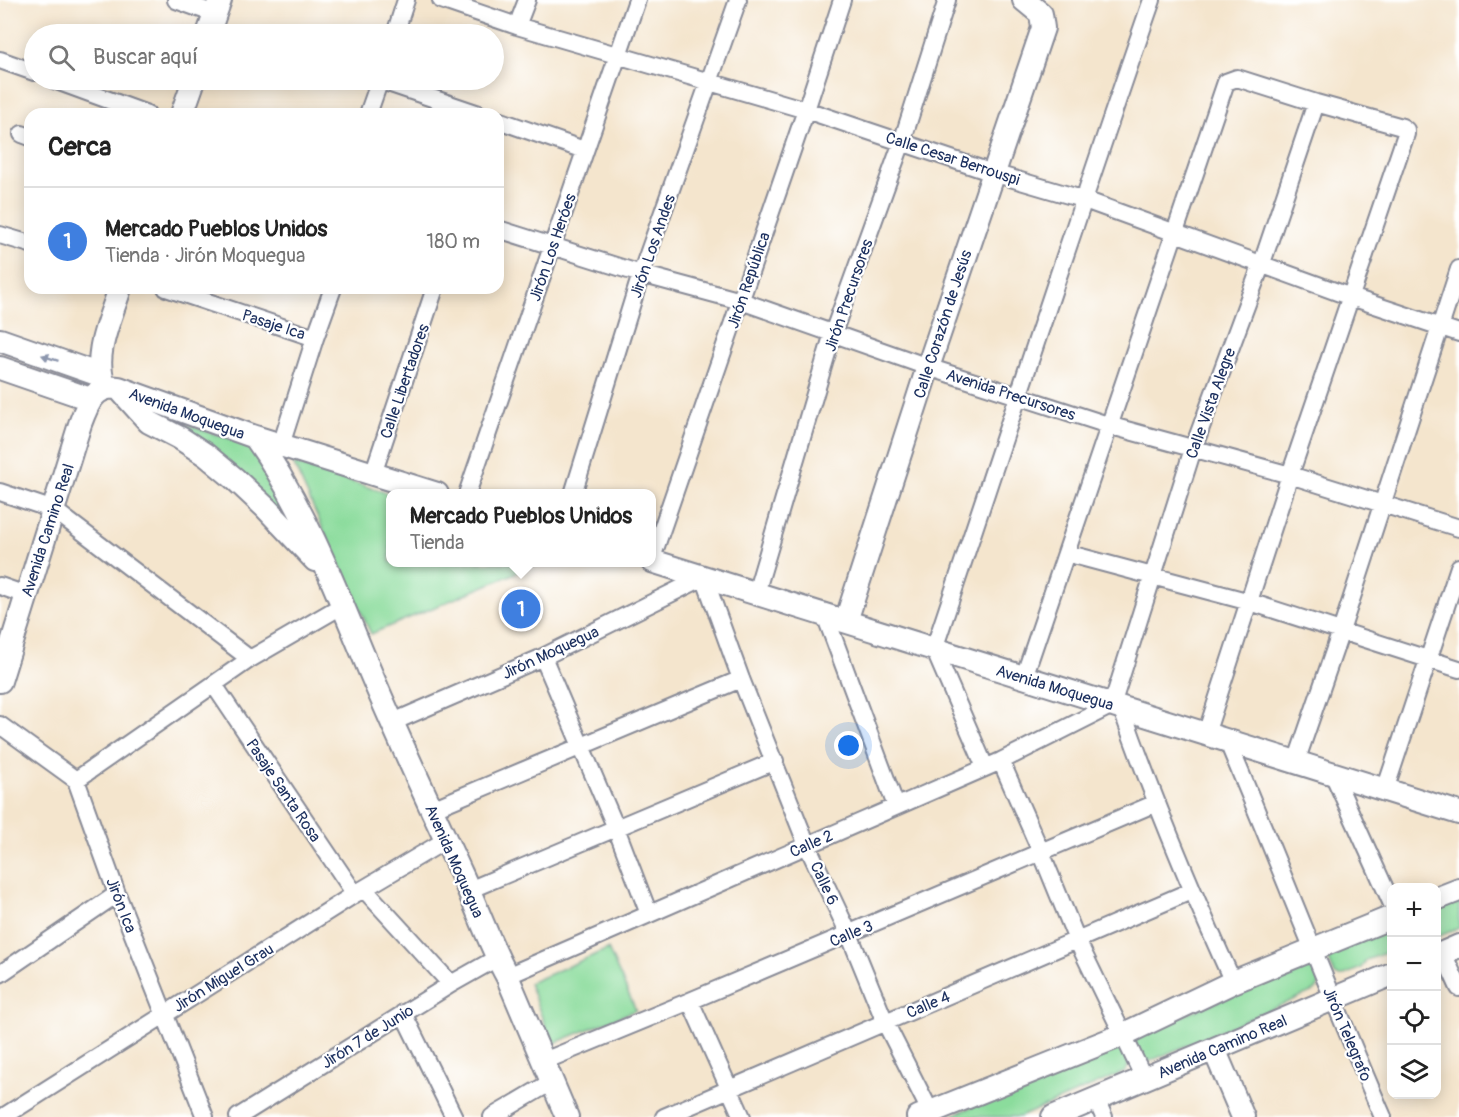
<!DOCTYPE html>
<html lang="es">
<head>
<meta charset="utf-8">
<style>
	body { margin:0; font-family:Pangolin,sans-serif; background:#f6f6f6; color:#222 }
	.controls { position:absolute; right:18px; bottom:18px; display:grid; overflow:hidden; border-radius:12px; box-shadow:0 3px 15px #0003 }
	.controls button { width:54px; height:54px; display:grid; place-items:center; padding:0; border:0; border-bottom:2px solid #e0e0e0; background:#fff; color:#222; font:30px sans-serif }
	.you { position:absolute; left:849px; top:746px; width:21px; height:21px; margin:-15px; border:4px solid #fff; border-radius:50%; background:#1a73e8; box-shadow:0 0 0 9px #1a73e833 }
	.badge { display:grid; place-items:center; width:39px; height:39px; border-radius:50%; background:#b45309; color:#fff; font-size:20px; font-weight:700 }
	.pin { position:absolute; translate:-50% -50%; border:3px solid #fff; box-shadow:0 2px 6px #0006 }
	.popup { position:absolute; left:386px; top:489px; width:270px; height:78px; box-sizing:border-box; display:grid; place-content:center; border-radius:12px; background:#fff; filter:drop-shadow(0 2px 4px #0005); font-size:20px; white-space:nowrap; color:#767676 }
	.popup b { font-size:22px; color:#222 }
	.popup::after { content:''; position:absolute; left:50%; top:100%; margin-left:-12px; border:12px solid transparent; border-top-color:#fff }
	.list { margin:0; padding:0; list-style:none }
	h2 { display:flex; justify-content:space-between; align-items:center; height:78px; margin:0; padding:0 24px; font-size:26px }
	h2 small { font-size:20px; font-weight:400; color:#767676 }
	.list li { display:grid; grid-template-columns:39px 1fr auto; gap:18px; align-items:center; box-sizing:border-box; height:108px; padding:0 24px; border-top:2px solid #e0e0e0 }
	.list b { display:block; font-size:22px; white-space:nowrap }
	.list p { margin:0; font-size:20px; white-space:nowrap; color:#767676 }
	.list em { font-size:20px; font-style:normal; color:#767676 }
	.icon { flex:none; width:33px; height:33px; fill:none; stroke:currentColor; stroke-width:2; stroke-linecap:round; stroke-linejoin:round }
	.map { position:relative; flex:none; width:1459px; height:1117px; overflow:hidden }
	.search { position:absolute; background:#fff; box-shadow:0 3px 15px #0003; left:24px; top:24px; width:480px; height:66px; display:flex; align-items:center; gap:15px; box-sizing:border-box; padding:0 21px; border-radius:33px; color:#767676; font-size:22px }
	.panel { position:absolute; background:#fff; box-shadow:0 3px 15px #0003; left:24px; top:108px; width:480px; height:186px; border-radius:18px }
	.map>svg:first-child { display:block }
	.green { fill:#8bdc9c; stroke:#53867d; stroke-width:1.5 }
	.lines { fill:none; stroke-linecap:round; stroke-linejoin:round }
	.street-casing { stroke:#888a96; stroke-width:20 }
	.secondary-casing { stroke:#888a96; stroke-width:26 }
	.street { stroke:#fff; stroke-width:16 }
	.secondary { stroke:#fff; stroke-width:22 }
	.oneway { fill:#8d97ae }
	.labels { text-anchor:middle; stroke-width:4.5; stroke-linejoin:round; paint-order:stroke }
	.street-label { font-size:16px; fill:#1b2f5e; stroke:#fff }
</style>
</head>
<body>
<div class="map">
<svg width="1459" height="1117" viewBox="0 0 1459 1117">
	<rect width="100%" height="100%" fill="#fff"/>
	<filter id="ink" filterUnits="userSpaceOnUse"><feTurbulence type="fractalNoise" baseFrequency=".0167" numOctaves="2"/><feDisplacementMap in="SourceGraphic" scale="12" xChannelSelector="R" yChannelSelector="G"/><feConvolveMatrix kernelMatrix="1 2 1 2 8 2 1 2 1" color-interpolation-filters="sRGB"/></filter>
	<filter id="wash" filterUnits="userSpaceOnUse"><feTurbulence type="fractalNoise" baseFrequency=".008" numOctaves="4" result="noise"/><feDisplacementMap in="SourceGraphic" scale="24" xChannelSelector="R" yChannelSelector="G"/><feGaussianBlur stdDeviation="1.35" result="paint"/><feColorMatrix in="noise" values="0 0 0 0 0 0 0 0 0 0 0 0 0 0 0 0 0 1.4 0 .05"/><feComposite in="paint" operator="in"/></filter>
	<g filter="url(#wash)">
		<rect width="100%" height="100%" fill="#f4e5cd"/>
		<path class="green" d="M 160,417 L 245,443 L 260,453 L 299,527 Z
			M 293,463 L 390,494 L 390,562 L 539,563 L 371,634 Z
			M 1459,895 L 1459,928 L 1437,937 L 1436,905 Z
			M 1391,925 L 1391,951 L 1366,960 L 1361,968 L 1340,977 L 1335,975 L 1328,958 L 1332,951 Z
			M 608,949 L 636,1010 L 552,1044 L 529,983 Z
			M 1306,964 L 1312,967 L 1320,983 L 1316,990 L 1148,1062 L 1142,1059 L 1135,1042 L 1139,1034 Z
			M 1115,1046 L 1122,1049 L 1129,1065 L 1125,1072 L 1020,1117 L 948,1117 Z"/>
	</g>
	<g filter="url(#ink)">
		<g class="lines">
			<g class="street-casing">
				<path id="street" d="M 176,0 L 215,14
					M 441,0 L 517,26 L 806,110 L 993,173 L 1082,199 L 1351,297 L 1459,333
					M 517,26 L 527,0
					M 395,34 L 406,0
					M 0,60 L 34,72
					M 54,80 L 147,114
					M 379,80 L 479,114
					M 368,114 L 380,80
					M 498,120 L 584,150
					M 22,134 L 30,137
					M 498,229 L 641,274 L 741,301 L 928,367 L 1108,425 L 1290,475 L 1459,528
					M 0,235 L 30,244
					M 166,288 L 315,338
					M 281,445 L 315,338 L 333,288
					M 373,474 L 435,288
					M 0,492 L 54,510 L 250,659
					M 467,494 L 637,0
					M 573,494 L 641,274 L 738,0
					M 1066,553 L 1250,602 L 1459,669
					M 652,558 L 806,110 L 842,0
					M 0,586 L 26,595
					M 756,593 L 833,333 L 902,142 L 947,0
					M 825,615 L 896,806
					M 543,657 L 616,828 L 649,914
					M 1024,677 L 1226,82 L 1237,78 L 1316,103 L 1402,127 L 1406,130 L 1406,134 L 1290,475 L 1206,734
					M 214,685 L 355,894
					M 1121,707 C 1154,801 1192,892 1233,982
					M 393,722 L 543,657 L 704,577 L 741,679 L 807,845 L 849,934 L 885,1022 L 933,1117
					M 0,725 L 76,780 L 117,894 L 205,1117
					M 1227,740 C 1280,866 1329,992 1383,1117
					M 1001,761 L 1041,852 L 1077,940 L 1144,1078
					M 1296,762 L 1341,631 L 1459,269
					M 985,767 L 934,649 C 1007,432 1077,215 1152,0
					M 1333,774 L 1392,904
					M 76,780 L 250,659 L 343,605
					M 1385,790 L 1459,567
					M 432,809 L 741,679
					M 364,889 L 451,984
					M 469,890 L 775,761
					M 1443,953 L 1459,988
					M 0,974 L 117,894
					M 507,976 L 1001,761 L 1112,705 L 1193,449 L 1262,263 L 1316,103
					M 690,1001 L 742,1117
					M 403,1013 L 454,1117
					M 544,1061 L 690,1001 L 1156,803
					M 1096,1099 L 1104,1117
					M 3,1117 L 355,894 L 446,840
					M 238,1117 L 451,984 L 497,958
					M 492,1117 L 553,1081
					M 664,1117 L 1191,891"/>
			</g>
			<g class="secondary-casing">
				<path id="secondary" d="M 208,34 L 220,0
					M 182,114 L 194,80
					M 0,340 L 100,375
					M 0,368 L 90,399
					M 105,386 C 91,356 111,318 120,288
					M 122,392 L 149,422 L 180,438 L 206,455 L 235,479 L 266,508 L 315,560
					M 255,437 C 302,503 333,582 364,657 C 394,730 428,801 461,873 C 477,907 489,943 507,976 L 567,1117
					M 652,561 L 1459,813
					M 846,621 L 928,367 L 1043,28 L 1041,14 L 1024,0
					M 0,681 L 80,424 C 87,405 94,384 119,388 L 255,437 L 437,494
					M 1436,899 L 1459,890
					M 1436,956 L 1459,946
					M 1214,1049 L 1243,1117
					M 918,1117 L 1122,1035 L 1233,982 L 1392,917
					M 1053,1117 L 1392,974"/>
			</g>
			<use href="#street" class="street"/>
			<use href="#secondary" class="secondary"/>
		</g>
		<defs><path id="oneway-solid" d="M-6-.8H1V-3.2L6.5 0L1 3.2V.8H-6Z" transform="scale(1.5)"/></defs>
		<use class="oneway" href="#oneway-solid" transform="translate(50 358) rotate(-161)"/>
	</g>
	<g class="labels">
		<g class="street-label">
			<text transform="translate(953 158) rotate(18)" y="6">Calle Cesar Berrouspi</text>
			<text transform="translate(652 246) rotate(-71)" y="6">Jirón Los Andes</text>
			<text transform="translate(552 247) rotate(-71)" y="6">Jirón Los Heróes</text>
			<text transform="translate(748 280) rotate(-71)" y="6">Jirón República</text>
			<text transform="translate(848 295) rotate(-71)" y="6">Jirón Precursores</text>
			<text transform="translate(274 324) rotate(18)" y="6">Pasaje Ica</text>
			<text transform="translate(942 324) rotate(-72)" y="6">Calle Corazón de Jesús</text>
			<text transform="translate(404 381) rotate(-71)" y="6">Calle Libertadores</text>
			<text transform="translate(1011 394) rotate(18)" y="6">Avenida Precursores</text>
			<text transform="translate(1210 403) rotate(-70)" y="6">Calle Vista Alegre</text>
			<text transform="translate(187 413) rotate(20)" y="6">Avenida Moquegua</text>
			<text transform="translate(47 530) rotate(-72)" y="6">Avenida Camino Real</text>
			<text transform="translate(550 652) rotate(-25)" y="6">Jirón Moquegua</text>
			<text transform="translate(1055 687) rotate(17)" y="6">Avenida Moquegua</text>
			<text transform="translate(284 790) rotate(56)" y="6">Pasaje Santa Rosa</text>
			<text transform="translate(811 843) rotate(-24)" y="6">Calle 2</text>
			<text transform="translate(455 861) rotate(66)" y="6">Avenida Moquegua</text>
			<text transform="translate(825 883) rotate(65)" y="6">Calle 6</text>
			<text transform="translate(122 905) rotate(69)" y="6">Jirón Ica</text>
			<text transform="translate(851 933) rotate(-23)" y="6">Calle 3</text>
			<text transform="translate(223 977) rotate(-32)" y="6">Jirón Miguel Grau</text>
			<text transform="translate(928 1004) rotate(-23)" y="6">Calle 4</text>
			<text transform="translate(1348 1034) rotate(67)" y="6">Jirón Telegrafo</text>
			<text transform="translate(367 1036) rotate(-32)" y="6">Jirón 7 de Junio</text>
			<text transform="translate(1222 1046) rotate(-23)" y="6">Avenida Camino Real</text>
		</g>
	</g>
</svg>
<div class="controls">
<button>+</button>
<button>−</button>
<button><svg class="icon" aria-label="locate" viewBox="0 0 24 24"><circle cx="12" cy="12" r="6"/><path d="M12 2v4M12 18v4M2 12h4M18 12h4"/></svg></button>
<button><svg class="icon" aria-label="layers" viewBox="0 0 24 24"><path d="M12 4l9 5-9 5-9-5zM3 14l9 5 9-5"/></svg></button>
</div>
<div class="you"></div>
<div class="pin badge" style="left:521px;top:609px;background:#3f7fe0">1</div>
<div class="popup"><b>Mercado Pueblos Unidos</b>Tienda</div>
<div class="search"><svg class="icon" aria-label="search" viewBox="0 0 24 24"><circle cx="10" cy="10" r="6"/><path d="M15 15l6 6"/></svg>Buscar aquí</div>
<section class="panel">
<h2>Cerca<small></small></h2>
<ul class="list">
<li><span class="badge" style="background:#3f7fe0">1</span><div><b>Mercado Pueblos Unidos</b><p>Tienda · Jirón Moquegua</p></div><em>180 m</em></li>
</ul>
</section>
</div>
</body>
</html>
